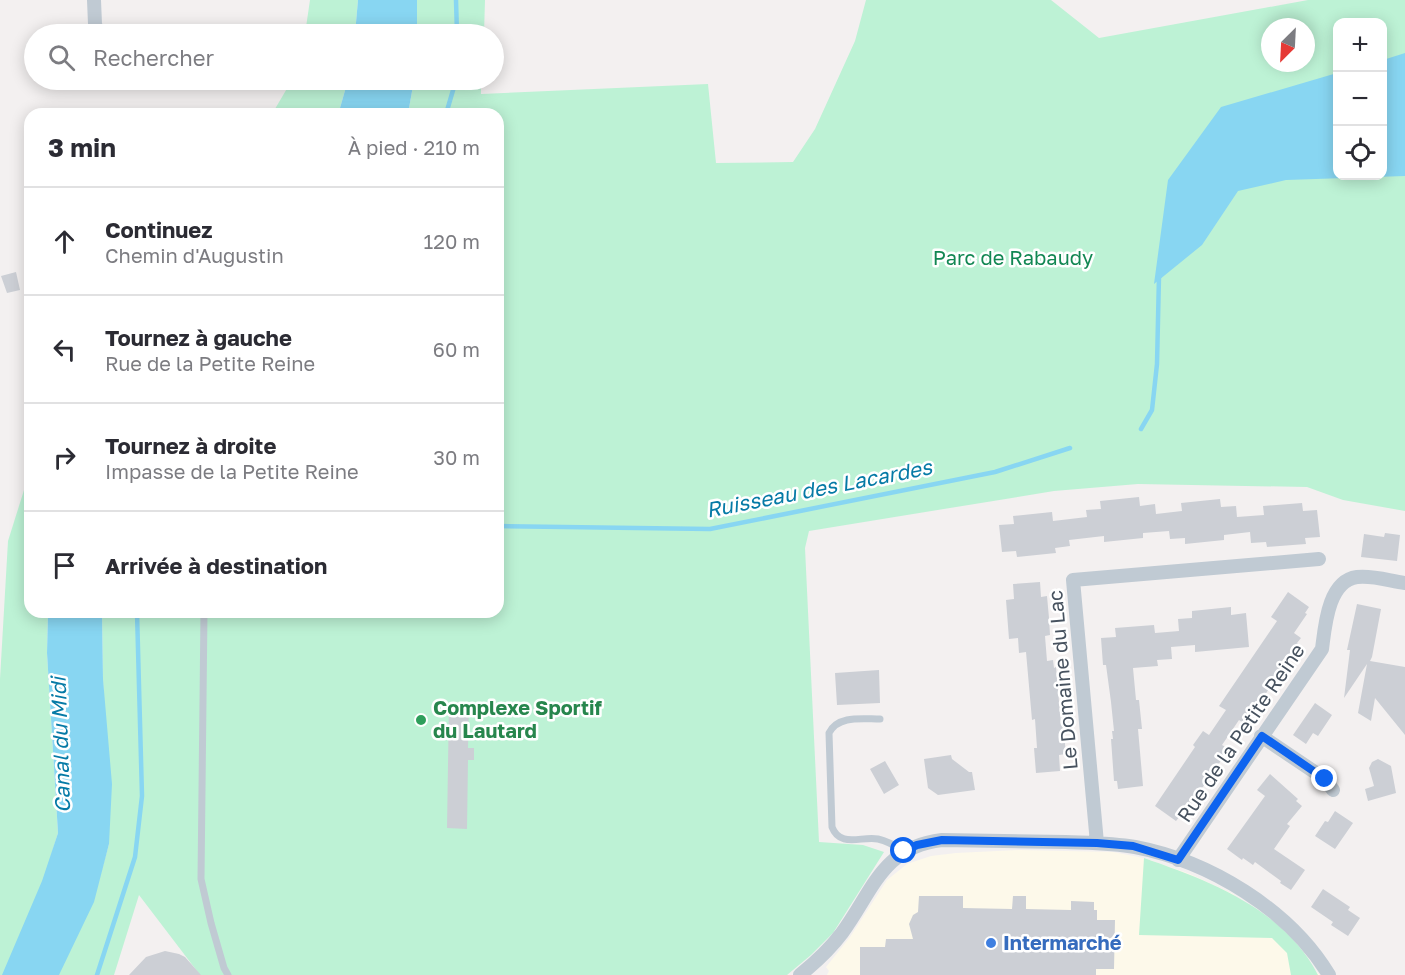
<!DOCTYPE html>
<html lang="fr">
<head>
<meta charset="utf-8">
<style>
	body { margin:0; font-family:"Golos Text",sans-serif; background:#f2f2f3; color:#2b2b33 }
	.controls { position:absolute; right:18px; top:18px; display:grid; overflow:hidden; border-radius:12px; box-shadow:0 3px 15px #0003 }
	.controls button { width:54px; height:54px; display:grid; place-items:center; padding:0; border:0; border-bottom:2px solid #e1e1e2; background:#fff; color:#2b2b33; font:30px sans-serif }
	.compass { position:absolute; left:1261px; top:18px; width:54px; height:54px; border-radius:50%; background:#fff; box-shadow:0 3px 15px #0003; rotate:204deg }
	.stop { position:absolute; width:18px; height:18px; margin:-14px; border:4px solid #0e64ef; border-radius:50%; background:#fff }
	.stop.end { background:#0e64ef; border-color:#fff; box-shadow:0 2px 6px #0008 }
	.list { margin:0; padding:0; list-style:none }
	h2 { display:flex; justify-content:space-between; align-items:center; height:78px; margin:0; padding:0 24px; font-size:26px }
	h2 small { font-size:20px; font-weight:400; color:#7c7c81 }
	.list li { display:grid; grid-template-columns:39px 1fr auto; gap:18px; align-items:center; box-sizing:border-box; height:108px; padding:0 24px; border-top:2px solid #e1e1e2 }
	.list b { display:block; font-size:22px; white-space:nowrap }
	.list p { margin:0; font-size:20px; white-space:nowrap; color:#7c7c81 }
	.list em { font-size:20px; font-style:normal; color:#7c7c81 }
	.icon { flex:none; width:33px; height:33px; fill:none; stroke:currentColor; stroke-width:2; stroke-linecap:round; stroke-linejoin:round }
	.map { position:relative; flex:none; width:1405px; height:975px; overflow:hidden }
	.search { position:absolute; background:#fff; box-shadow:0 3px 15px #0003; left:24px; top:24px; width:480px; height:66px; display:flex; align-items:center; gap:15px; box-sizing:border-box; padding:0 21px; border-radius:33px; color:#7c7c81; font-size:22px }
	.panel { position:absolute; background:#fff; box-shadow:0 3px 15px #0003; left:24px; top:108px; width:480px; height:510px; border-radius:18px }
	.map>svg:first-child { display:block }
	.commercial { fill:#fdf9ea }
	.green { fill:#bdf2d5; fill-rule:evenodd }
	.water { fill:#88d6f2 }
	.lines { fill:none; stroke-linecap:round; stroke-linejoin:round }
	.stream { stroke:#88d6f2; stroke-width:4.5 }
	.building { fill:#cccfd5 }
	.lane { stroke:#c0cad3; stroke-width:7 }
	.street { stroke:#c0cad3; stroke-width:14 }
	.route { stroke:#0e64ef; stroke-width:8 }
	.leisure-dot { fill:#2e9e5b; stroke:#fff; stroke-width:2 }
	.shop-dot { fill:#3f7fe0; stroke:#fff; stroke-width:2 }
	.labels { text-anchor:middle; stroke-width:5; stroke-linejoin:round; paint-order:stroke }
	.park-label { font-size:20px; fill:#128753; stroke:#fff }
	.street-label { font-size:20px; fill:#47525f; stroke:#fff }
	.leisure-label { font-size:20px; font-weight:bold; fill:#27864d; stroke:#fff; text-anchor:start }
	.shop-label { font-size:20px; font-weight:bold; fill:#366cbe; stroke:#fff; text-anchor:start }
	.water-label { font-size:21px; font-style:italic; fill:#057aa6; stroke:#fff }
</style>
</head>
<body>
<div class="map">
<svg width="1405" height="975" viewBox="0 0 1405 975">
	<rect width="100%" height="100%" fill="#f3f0f0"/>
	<path class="commercial" d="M 1019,850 L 1113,852 L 1144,858 L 1190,874 L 1233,894 L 1320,975 L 827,975 L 829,971 L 826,967 L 850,937 L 887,880 L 907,864 L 931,856 L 956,853 Z"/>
	<path class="green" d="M 310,0 L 358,0 L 355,34 L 305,34 Z
		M 417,0 L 485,0 L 484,34 L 417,34 Z
		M 866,0 L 1051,0 L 1099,38 L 1308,0 L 1405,0 L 1405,511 L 1343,500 L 1307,487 L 1138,484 L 1054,491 L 809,531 L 805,548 L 819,842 L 863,845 L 884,852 L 833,933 L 811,955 L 787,975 L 200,975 L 139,895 L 114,975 L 0,975 L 0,679 L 8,541 L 30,471 L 30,612 L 48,612 L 47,653 L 58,833 L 49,862 L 99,880 L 109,844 L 103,679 L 102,612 L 498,612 L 498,114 L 408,114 L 414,80 L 481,80 L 481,94 L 708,84 L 716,163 L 793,162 L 815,129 L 855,41 ZM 1338,22 L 1382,22 L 1382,176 L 1338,176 ZM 1270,27 L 1306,27 L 1306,63 L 1270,63 Z
		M 292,80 L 348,80 L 340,108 L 336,114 L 272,114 Z
		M 1144,858 C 1210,881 1284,909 1318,975 L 1291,975 L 1287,953 L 1272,938 L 1139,935 Z"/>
	<path class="water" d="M 358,0 L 417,0 L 417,34 L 355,34 Z
		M 1405,53 L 1405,176 L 1286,180 L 1238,191 L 1202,245 L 1154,284 L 1168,180 L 1221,107 L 1337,73 L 1338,176 L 1382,176 L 1383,60 Z
		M 348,80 L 414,80 L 408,114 L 336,114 L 340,108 Z
		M 48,612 L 102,612 L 103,679 L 112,784 L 109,844 L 94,902 L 59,975 L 2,975 L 42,881 L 58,833 L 47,653 Z"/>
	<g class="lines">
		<path class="stream" d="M 456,0 L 457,34
			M 446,114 L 456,80
			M 1141,429 L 1152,410 L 1157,364 L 1159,276
			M 498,526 L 710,529 L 995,472 L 1070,448
			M 97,975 L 135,857 L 142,796 L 137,612"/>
	</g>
	<path class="building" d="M 16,272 L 20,290 L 7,293 L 1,276 Z
		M 1139,497 L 1140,506 L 1155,504 L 1156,514 L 1182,511 L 1181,503 L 1220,499 L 1221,507 L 1236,506 L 1237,517 L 1264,515 L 1263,506 L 1302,503 L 1303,511 L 1317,510 L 1320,537 L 1305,538 L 1306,544 L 1267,547 L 1266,542 L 1251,543 L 1250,532 L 1224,535 L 1224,540 L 1185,544 L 1185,538 L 1170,539 L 1169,531 L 1143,533 L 1143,538 L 1104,542 L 1104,536 L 1069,540 L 1070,546 L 1055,548 L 1056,553 L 1017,557 L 1016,551 L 1002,552 L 999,525 L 1014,524 L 1013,516 L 1052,512 L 1053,521 L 1087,517 L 1086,510 L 1101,509 L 1100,501 Z
		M 1385,533 L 1400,535 L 1397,561 L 1361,557 L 1364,534 L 1384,537 Z
		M 1040,582 L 1041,597 L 1047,596 L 1049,618 L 1050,635 L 1045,636 L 1047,661 L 1053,660 L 1054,668 L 1056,667 L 1061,725 L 1063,725 L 1066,754 L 1059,755 L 1060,771 L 1036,773 L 1034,748 L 1037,748 L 1035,719 L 1032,720 L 1026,652 L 1019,653 L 1018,638 L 1009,639 L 1006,600 L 1014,599 L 1013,584 Z
		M 1288,592 L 1309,607 L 1305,613 L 1307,614 L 1294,633 L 1301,638 L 1297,643 L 1299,645 L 1245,724 L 1239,720 L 1222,745 L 1229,749 L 1183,816 L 1181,815 L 1176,821 L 1155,806 L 1195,747 L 1193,745 L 1203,731 L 1209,735 L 1226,710 L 1219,706 L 1277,621 L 1271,617 Z
		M 1357,604 L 1381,609 L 1372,657 L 1370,661 L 1405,667 L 1405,735 L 1375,698 L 1371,721 L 1358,713 L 1367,664 L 1344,698 L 1350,650 L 1347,650 Z
		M 1231,607 L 1231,615 L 1246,613 L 1249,647 L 1195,652 L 1195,645 L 1171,647 L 1172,659 L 1157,660 L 1158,666 L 1133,668 L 1136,700 L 1139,700 L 1142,729 L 1138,729 L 1143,786 L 1118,789 L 1117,781 L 1114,781 L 1111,739 L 1113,739 L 1112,731 L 1114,731 L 1111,702 L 1106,665 L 1103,665 L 1101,638 L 1116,637 L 1115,628 L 1154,625 L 1155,633 L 1179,631 L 1178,619 L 1192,618 L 1192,611 Z
		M 879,670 L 880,703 L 837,705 L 835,673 Z
		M 449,702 L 469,702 L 468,748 L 474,748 L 474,760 L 468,760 L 467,829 L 447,828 Z
		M 1315,703 L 1332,715 L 1318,736 L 1313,733 L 1306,744 L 1293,735 Z
		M 951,755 L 952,759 L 969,772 L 972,772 L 975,790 L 938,795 L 928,788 L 924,759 Z
		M 1378,759 L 1391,766 L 1396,793 L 1368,801 L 1365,789 L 1374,786 L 1369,768 L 1372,762 Z
		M 885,761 L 899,785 L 884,794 L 870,769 Z
		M 1270,774 L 1298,799 L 1296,801 L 1302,806 L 1287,824 L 1290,826 L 1274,849 L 1305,870 L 1291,890 L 1280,883 L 1281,881 L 1255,862 L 1253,865 L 1243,858 L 1242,860 L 1227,849 L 1265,796 L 1257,790 Z
		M 1335,811 L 1353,823 L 1335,849 L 1315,836 L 1325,821 L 1328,822 Z
		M 1323,889 L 1350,907 L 1348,910 L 1360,918 L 1348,936 L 1331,925 L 1333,922 L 1311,907 Z
		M 919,896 L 963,896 L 963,908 L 1012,909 L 1013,896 L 1026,896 L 1026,909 L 1071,910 L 1071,901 L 1094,902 L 1094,910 L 1097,910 L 1097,920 L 1115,920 L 1114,969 L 1096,969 L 1096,975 L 860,975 L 860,947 L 885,947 L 886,939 L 913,939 L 909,924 L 913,915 L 918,912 Z
		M 165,951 L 179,954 L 185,957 L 201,975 L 129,975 L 146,957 Z"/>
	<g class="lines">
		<path class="lane" d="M 204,612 L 201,879 L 211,923 L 224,968 L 228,975
			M 880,719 C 862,719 838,715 829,733 L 832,827 C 840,848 861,836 878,839 C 887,841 896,846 904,851"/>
		<path class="street" d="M 94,0 L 95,24 L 98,34
			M 1261,736 L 1325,779 L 1333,790
			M 1097,843 L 1073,580 L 1319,559
			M 1178,860 L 1322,649 C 1325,626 1328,581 1357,577 C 1373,575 1390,581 1405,583
			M 800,975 C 816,962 830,949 842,933 C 873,891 882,847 942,840 C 983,841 1025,841 1066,842 C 1089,843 1112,843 1135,847 C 1209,861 1289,909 1329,975"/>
	</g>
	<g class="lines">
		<path class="route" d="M 904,851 L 917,845 L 942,840 L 1097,843 L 1133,846 L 1178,860 L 1262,736 L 1325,779"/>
	</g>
	<circle class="leisure-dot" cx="421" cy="720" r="6"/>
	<circle class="shop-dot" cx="991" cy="943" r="6"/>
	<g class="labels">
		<g class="park-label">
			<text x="1013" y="265">Parc de Rabaudy</text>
		</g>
		<g class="street-label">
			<text transform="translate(1063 680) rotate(-95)" y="7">Le Domaine du Lac</text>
			<text transform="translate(1241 733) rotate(-56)" y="7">Rue de la Petite Reine</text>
		</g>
		<g class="leisure-label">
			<text x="433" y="715">Complexe Sportif<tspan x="433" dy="23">du Lautard</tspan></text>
		</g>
		<g class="shop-label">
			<text x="1003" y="950">Intermarché</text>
		</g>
		<g class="water-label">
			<text transform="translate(819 489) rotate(-11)" y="7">Ruisseau des Lacardes</text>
			<text transform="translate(61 745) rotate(-92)" y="7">Canal du Midi</text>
		</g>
	</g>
</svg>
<div class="controls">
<button>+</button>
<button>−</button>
<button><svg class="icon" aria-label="locate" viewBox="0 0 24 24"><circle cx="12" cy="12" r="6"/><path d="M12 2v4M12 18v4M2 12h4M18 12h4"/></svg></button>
</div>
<svg class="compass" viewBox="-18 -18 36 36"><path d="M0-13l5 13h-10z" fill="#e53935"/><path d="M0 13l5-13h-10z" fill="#7c7c81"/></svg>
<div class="stop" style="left:904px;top:851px"></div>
<div class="stop end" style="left:1325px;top:779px"></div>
<div class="search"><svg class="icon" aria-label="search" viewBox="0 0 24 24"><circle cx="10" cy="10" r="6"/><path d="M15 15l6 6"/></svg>Rechercher</div>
<section class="panel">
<h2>3 min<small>À pied · 210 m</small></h2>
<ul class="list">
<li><svg class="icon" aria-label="ahead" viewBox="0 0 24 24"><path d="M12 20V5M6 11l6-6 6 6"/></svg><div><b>Continuez</b><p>Chemin d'Augustin</p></div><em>120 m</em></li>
<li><svg class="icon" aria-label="left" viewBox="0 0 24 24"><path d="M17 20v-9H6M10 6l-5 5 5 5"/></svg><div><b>Tournez à gauche</b><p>Rue de la Petite Reine</p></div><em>60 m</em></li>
<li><svg class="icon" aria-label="right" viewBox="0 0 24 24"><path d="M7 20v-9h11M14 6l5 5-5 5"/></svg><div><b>Tournez à droite</b><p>Impasse de la Petite Reine</p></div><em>30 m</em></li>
<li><svg class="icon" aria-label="arrive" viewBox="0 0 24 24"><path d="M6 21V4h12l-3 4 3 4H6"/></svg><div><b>Arrivée à destination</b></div></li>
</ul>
</section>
</div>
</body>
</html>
